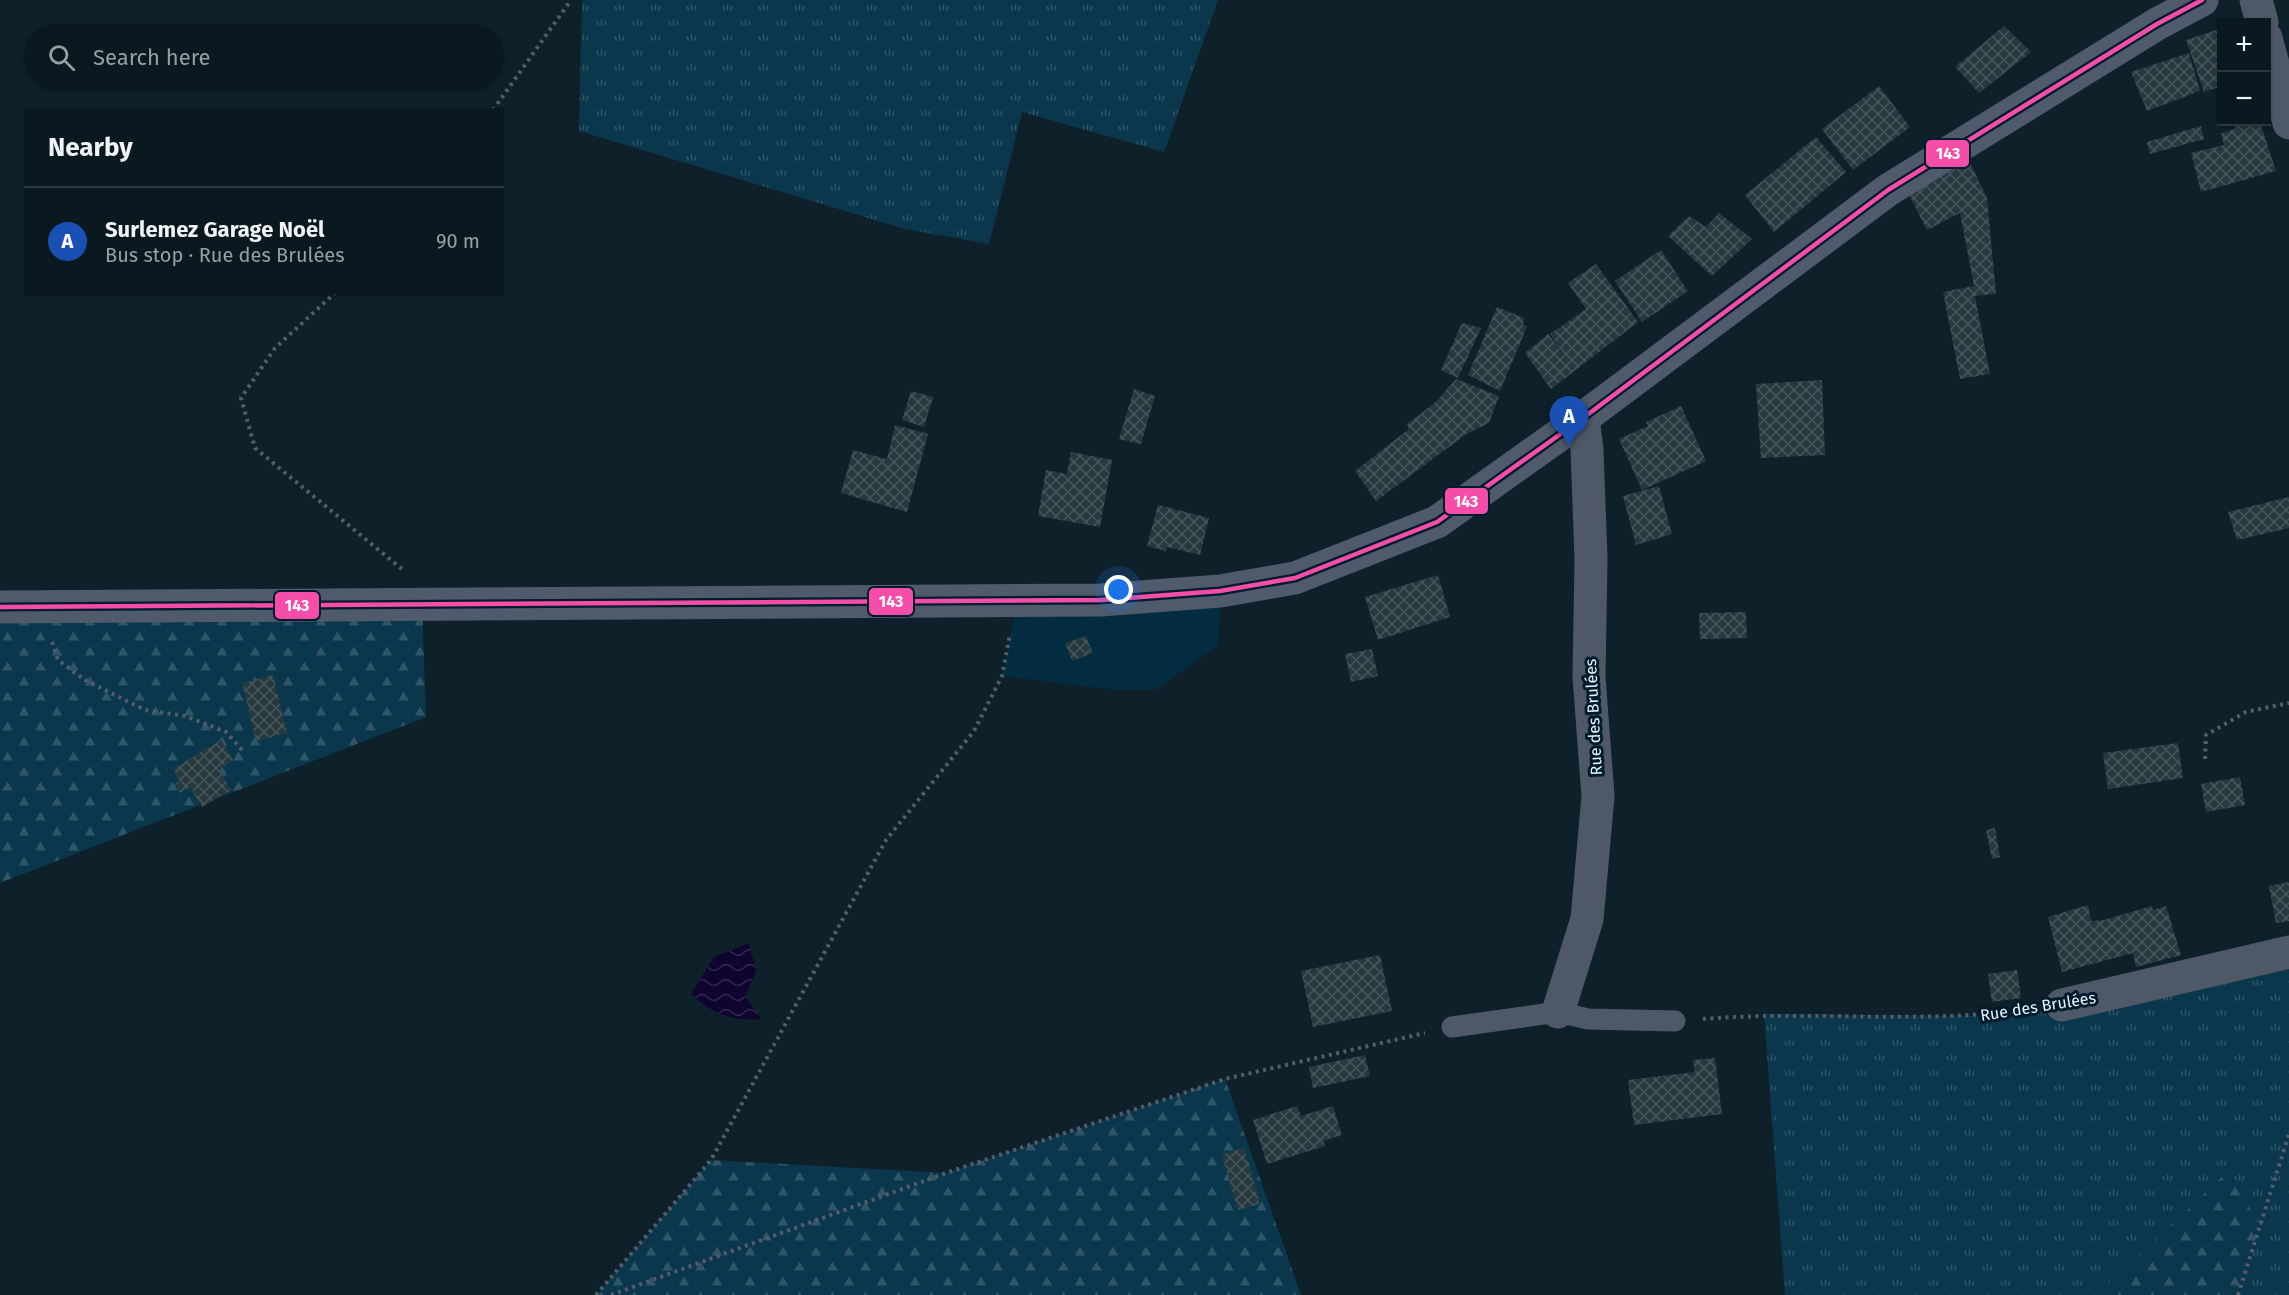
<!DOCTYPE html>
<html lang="en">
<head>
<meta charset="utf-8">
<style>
	body { margin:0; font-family:"Fira Sans",sans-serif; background:#132229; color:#f1f3f6 }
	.controls { position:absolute; right:18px; top:18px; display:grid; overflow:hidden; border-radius:0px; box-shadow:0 2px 4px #0004 }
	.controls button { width:54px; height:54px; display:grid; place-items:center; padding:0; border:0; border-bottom:2px solid #2a383e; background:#0a1920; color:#f1f3f6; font:30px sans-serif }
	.you { position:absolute; left:1119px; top:590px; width:21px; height:21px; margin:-15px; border:4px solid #fff; border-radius:50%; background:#1a73e8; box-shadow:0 0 0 9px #1a73e833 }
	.badge { display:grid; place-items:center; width:39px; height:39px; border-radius:50%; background:#9aabb4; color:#fff; font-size:20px; font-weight:700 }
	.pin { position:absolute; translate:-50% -50px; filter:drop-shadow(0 2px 3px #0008) }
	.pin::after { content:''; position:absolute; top:32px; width:21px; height:18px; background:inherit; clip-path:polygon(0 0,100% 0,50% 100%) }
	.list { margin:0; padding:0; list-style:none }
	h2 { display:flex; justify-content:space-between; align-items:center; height:78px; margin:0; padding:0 24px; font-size:26px }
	h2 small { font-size:20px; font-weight:400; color:#99a0a5 }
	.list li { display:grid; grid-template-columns:39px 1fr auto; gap:18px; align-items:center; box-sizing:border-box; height:108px; padding:0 24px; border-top:2px solid #2a383e }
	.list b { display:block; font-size:22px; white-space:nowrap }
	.list p { margin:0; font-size:20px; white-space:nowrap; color:#99a0a5 }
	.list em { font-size:20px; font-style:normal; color:#99a0a5 }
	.icon { flex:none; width:33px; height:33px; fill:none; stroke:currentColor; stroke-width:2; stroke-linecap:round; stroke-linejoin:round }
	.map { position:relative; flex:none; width:2289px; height:1295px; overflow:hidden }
	.search { position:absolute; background:#0a1920; box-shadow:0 2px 4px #0004; left:24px; top:24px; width:480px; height:66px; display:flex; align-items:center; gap:15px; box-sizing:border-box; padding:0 21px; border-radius:33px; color:#99a0a5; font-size:22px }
	.panel { position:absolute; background:#0a1920; box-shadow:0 2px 4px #0004; left:24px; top:108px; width:480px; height:186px; border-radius:0px }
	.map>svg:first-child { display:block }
	.built { fill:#032c40 }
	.grass { fill:url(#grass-tufts) }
	.forest { fill:url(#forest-firs) }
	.water { fill:url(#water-waves) }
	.building { fill:url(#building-cross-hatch) }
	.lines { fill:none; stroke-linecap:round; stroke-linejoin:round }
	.path { stroke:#555e68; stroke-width:4; stroke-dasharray:3 4.5; stroke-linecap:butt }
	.lane { stroke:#4f5866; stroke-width:21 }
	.street { stroke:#4f5866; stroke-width:33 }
	.secondary { stroke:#4f5a6a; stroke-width:33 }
	.bus-1-casing { stroke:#001b2b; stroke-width:9 }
	.bus-1 { stroke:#f54da8; stroke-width:4.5 }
	.labels { text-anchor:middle; stroke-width:6; stroke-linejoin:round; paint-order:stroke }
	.street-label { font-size:16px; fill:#e6f5fe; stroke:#001b2b }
	.line-badge { stroke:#001b2b; stroke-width:2 }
	.badge-label { font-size:16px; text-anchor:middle; font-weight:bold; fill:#fff }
</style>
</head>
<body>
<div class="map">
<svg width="2289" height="1295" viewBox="0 0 2289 1295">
	<defs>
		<pattern id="grass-tufts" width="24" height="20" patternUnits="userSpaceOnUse" patternTransform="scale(1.5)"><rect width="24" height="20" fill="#0b374c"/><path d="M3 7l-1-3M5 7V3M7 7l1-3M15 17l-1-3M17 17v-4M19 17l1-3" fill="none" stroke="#2f5567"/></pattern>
		<pattern id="forest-firs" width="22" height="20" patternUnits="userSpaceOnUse" patternTransform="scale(1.5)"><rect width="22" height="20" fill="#0b374c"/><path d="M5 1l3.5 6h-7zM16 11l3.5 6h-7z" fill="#2f5567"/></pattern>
		<pattern id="water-waves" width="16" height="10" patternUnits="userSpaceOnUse" patternTransform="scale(1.5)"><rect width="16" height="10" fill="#0f032f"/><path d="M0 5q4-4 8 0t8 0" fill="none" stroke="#32284e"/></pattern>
		<pattern id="building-cross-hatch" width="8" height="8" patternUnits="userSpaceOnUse" patternTransform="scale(1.5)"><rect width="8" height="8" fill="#27393e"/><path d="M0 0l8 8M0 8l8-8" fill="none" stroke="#46565b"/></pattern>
	</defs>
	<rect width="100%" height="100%" fill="#0e212a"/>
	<path class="built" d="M 1220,591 L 1219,645 L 1155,690 L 1118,690 L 1002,676 L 1017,601 Z"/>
	<path class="grass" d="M 582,0 L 1218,0 L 1164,152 L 1022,112 L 989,244 L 905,229 L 579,131 Z
		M 2289,952 L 2289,1295 L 2238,1295 L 2259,1226 L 2228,1171 L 2097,1295 L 1785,1295 L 1764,1014 L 1982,1016 L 2062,1005 Z"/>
	<path class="forest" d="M 422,605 L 426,717 L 0,883 L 0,613 Z
		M 1225,1079 L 1301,1295 L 596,1295 L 711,1160 L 946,1173 Z
		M 2228,1171 L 2260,1226 L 2238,1295 L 2097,1295 Z"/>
	<path class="water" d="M 749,943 L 756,971 L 745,996 L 761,1019 C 733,1022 711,1013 691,994 L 714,957 Z"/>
	<path class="building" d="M 2004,26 L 2031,52 L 1979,93 L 1955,67 Z
		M 2222,28 L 2222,86 L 2204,92 L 2186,40 Z
		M 2189,53 L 2200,91 L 2147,111 L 2131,72 Z
		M 1879,86 L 1910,127 L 1853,170 L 1822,129 Z
		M 2233,122 L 2260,122 L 2276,171 L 2201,192 L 2191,153 L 2224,145 L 2221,133 L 2236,129 Z
		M 2201,126 L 2204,139 L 2150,154 L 2147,142 Z
		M 1816,137 L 1846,172 L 1774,232 L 1745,195 Z
		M 1969,161 L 1987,198 L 1996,294 L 1975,296 L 1990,374 L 1960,379 L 1943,292 L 1974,286 L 1960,213 L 1927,230 L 1906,189 Z
		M 1719,213 L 1752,239 L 1712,276 L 1668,236 L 1689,216 L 1706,227 Z
		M 1661,250 L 1688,291 L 1642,322 L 1615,281 Z
		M 1596,264 L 1638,322 L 1551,389 L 1525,353 L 1548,334 L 1566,358 L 1550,334 L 1586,309 L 1568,283 Z
		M 1497,307 L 1524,318 L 1523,325 L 1527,327 L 1500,391 L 1468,375 Z
		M 1462,323 L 1481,328 L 1458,378 L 1441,370 Z
		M 1456,379 L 1499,396 L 1489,423 L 1465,435 L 1376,501 L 1355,471 L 1409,429 L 1407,424 L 1436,402 Z
		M 1822,380 L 1825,455 L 1761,458 L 1756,384 Z
		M 1134,389 L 1155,396 L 1141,444 L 1119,439 Z
		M 911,391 L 933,397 L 924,427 L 902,420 Z
		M 1681,406 L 1706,461 L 1642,490 L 1619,439 L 1648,426 L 1646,422 Z
		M 895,425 L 928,434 L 907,512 L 841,493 L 853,450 L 887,459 Z
		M 1071,452 L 1112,460 L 1100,527 L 1038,516 L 1046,470 L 1067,474 Z
		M 1659,486 L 1672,534 L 1636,545 L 1623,496 Z
		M 2289,497 L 2289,528 L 2237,540 L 2228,512 Z
		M 1158,505 L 1209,518 L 1200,555 L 1167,547 L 1166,551 L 1147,546 Z
		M 1438,575 L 1450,617 L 1378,640 L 1365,597 Z
		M 1746,612 L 1747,638 L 1700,639 L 1699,613 Z
		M 1086,636 L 1093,653 L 1072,661 L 1065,643 Z
		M 1372,649 L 1378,676 L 1351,682 L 1345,654 Z
		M 273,675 L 287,733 L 256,741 L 242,683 Z
		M 221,740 L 233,760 L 219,769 L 231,790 L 202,807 L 190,787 L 180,793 L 175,784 L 180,781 L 173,769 Z
		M 2178,743 L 2183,778 L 2108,789 L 2103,753 Z
		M 2240,777 L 2245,805 L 2206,812 L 2201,784 Z
		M 1995,828 L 2000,857 L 1992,859 L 1986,830 Z
		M 2289,882 L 2289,921 L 2276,923 L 2269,886 Z
		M 2088,905 L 2091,921 L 2104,920 L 2152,906 L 2153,910 L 2166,906 L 2181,955 L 2136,967 L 2133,953 L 2062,972 L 2048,917 Z
		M 1380,955 L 1392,1011 L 1313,1027 L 1301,971 Z
		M 2017,970 L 2021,998 L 1992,1002 L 1988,974 Z
		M 1365,1055 L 1370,1076 L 1313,1088 L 1309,1067 Z
		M 1715,1058 L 1722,1114 L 1634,1125 L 1628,1080 L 1695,1072 L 1693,1060 Z
		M 1297,1106 L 1301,1116 L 1333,1106 L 1342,1135 L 1323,1141 L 1325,1146 L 1267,1164 L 1253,1120 Z
		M 1244,1148 L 1260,1204 L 1238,1210 L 1222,1155 Z"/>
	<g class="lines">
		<path class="path" d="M 493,110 L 571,0
			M 336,292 L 275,348 L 241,398 L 255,448 L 403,570
			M 52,642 L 58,660 L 85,680 L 145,710 L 185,716 L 226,732 L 243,751
			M 2205,759 L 2206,735 L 2246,712 L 2289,703
			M 1703,1019 C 1811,1010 1921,1025 2028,1009
			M 596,1295 L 711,1160 L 886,840 L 974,731 L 1002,676 L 1010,634
			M 611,1295 L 946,1173 L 1225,1079 L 1425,1033
			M 2238,1295 L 2289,1134"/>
		<path class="lane" d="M 1452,1027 L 1558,1012 L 1588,1019 L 1675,1021"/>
		<path class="street" d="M 2256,0 L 2262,22
			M 2266,38 L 2289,123
			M 2062,1005 L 2289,952
			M 1558,1012 L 1587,919 L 1598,796 L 1589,677 L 1591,559 L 1587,449 L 1583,418"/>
		<path class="secondary" d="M 0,607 L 1101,600 L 1220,591 L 1295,578 L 1437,522 L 1583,418 L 1888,190 L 2157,24 L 2202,0"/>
		<g class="bus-1-casing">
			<path id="bus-1" d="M 0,607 L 1101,600 L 1220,591 L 1295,578 L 1437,522 L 1583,418 L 1888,190 L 2157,24 L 2202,0"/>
		</g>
		<use href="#bus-1" class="bus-1"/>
	</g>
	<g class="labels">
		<g class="street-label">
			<text transform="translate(1593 717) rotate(-93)" y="6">Rue des Brulées</text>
			<text transform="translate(2038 1006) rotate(-9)" y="6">Rue des Brulées</text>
		</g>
	</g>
	<g class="line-badge">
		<rect x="1925" y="139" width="45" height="29" rx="6" fill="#f54da8"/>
		<rect x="1444" y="487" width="45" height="28" rx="6" fill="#f54da8"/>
		<rect x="868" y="587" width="46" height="29" rx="6" fill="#f54da8"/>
		<rect x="274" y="591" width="46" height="29" rx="6" fill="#f54da8"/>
	</g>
	<g class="badge-label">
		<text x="1948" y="159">143</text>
		<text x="1466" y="507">143</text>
		<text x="891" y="607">143</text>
		<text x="297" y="611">143</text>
	</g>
</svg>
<div class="controls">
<button>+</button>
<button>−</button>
</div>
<div class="you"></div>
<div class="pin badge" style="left:1569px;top:446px;background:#1a4fb4">A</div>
<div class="search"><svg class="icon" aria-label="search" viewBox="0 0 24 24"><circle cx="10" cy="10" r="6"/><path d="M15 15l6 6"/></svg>Search here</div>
<section class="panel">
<h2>Nearby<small></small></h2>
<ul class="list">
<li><span class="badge" style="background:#1a4fb4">A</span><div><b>Surlemez Garage Noël</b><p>Bus stop · Rue des Brulées</p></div><em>90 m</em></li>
</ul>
</section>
</div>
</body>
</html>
